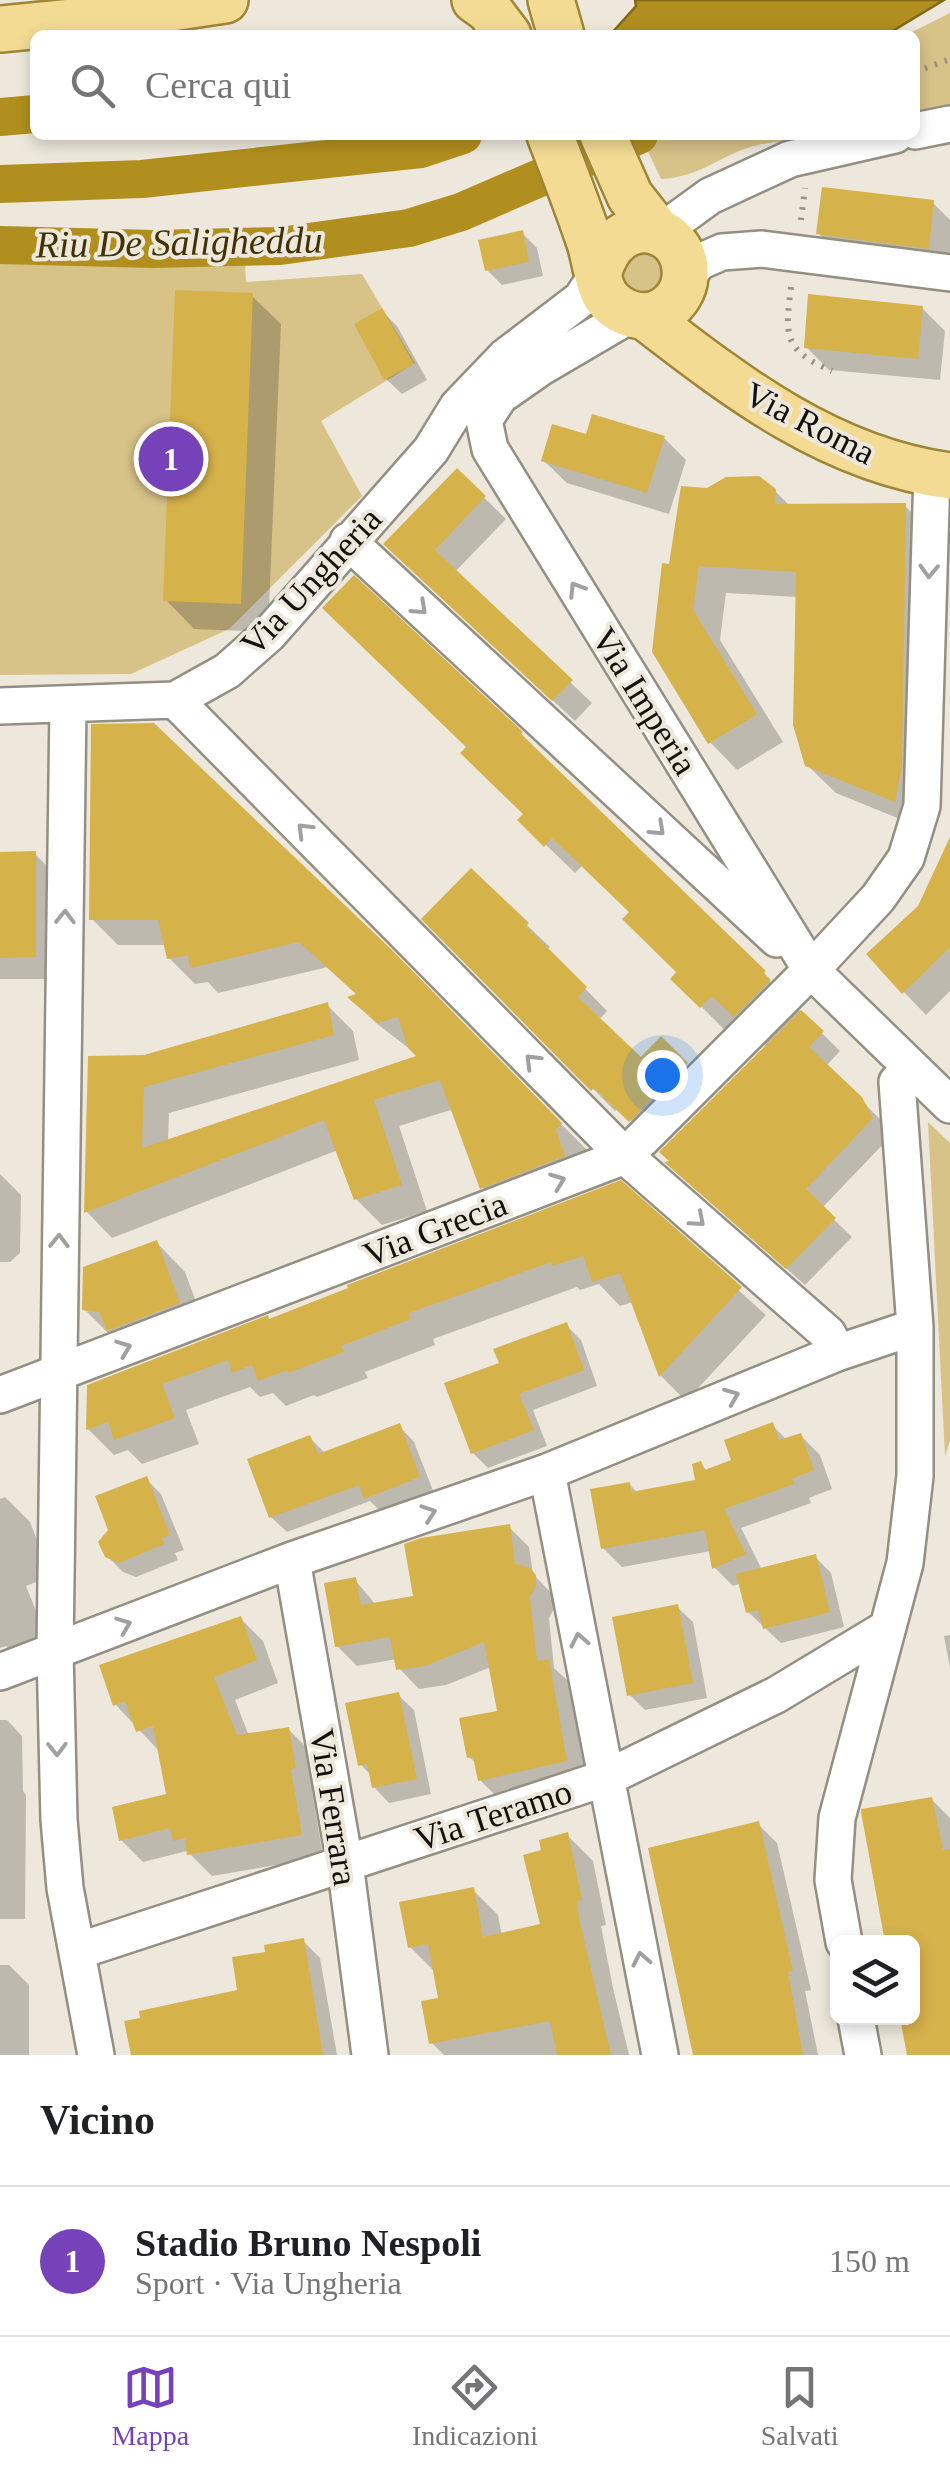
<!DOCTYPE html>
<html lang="it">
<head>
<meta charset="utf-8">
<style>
	body { margin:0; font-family:Georgia,serif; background:#f6f6f6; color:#202124 }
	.controls { position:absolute; right:30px; bottom:30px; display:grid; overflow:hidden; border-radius:15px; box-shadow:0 5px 15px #0003 }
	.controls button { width:90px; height:90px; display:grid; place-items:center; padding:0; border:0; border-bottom:2px solid #e0e0e0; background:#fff; color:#202124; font:50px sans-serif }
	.you { position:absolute; left:662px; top:1075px; width:35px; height:35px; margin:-25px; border:8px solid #fff; border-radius:50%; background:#1a73e8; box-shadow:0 0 0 15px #1a73e833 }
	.badge { display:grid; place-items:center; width:65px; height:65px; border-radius:50%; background:#7642b9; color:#fff; font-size:32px; font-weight:700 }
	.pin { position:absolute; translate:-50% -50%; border:5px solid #fff; box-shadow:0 2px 10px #0006 }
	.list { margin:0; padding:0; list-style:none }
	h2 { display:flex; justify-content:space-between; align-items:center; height:130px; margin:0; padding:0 40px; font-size:42px }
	h2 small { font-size:32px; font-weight:400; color:#757577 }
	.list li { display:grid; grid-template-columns:65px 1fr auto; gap:30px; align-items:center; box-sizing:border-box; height:150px; padding:0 40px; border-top:2px solid #e0e0e0 }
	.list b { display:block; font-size:38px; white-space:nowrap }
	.list p { margin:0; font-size:32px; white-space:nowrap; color:#757577 }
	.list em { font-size:32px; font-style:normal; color:#757577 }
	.icon { flex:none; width:55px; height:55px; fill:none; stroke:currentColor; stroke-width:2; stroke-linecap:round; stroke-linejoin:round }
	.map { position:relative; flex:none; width:950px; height:2055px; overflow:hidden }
	.search { position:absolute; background:#fff; box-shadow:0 5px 15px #0003; left:30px; right:30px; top:30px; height:110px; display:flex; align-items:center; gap:25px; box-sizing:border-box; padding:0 35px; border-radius:15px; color:#757577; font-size:38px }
	.sheet { height:280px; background:#fff }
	nav { display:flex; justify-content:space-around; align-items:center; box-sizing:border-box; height:140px; border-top:2px solid #e0e0e0; background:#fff; font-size:28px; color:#757577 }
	nav a { display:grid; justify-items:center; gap:5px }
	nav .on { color:#7642b9 }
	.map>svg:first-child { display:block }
	.green { fill:#d7c288 }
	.water { fill:#b18f1e; stroke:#826919; stroke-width:2.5 }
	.shadow { fill:#0003 }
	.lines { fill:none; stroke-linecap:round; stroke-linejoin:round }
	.canal { stroke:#b18f1e; stroke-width:38 }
	.building { fill:#d6b24b }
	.minor-casing { stroke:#938f83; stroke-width:40 }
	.major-casing { stroke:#9f8536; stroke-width:50 }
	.path { stroke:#969288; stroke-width:6; stroke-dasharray:2.5 8; stroke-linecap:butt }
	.minor { stroke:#fff; stroke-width:35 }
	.major { stroke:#f3db94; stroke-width:45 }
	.oneway { stroke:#a1a09e }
	.labels { text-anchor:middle; stroke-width:8; stroke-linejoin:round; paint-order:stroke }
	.street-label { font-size:35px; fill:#13110d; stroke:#ede8db }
	.water-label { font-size:38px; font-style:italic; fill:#403204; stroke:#ede8db }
</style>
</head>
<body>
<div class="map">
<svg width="950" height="2055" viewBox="0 0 950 2055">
	<rect width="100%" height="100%" fill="#ede8db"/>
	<path class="green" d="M 950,13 L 950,108 L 915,116 L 915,35 L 906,35 Z
		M 668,135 L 830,135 C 806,140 782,140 758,145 C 722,153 703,177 661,179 L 645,145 Z
		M 651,251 L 666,267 L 661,289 L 641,297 L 622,286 L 620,264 L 630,253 Z
		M 0,261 L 245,263 L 246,282 L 362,274 L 415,363 L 321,421 L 362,496 L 229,629 L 131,674 L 0,675 Z
		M 928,1122 L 950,1143 L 950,1441 L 945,1456 Z"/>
	<path class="water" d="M 635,0 L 944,0 L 886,35 L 610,35 L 636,6 Z"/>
	<path class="shadow" d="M 933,203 L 950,220 L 950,270 L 841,256 L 819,234 Z
		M 522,233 L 537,248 L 543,276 L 502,285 L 487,270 Z
		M 252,296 L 281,324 L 268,632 L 194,629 L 166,600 Z
		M 922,308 L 945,331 L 940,380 L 829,370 L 806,347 Z
		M 382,311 L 397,326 L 427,380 L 402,394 L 386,379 L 357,325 Z
		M 588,438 L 664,438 L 686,460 L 669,514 L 567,483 L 544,461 Z
		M 457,471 L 506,519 L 455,572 L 592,703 L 575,721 L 407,565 Z
		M 775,491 L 790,506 L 905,506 L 933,534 L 922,828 L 836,793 L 807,765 L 798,597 L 726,593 L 720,640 L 783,742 L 737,770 L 710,742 L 671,566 Z
		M 93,727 L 390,952 L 587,1150 L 508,1213 L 482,1187 L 454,1109 L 399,1126 L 427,1211 L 382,1225 L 356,1199 L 338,1150 L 112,1238 L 87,1212 L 91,1059 L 145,1057 L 327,1005 L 353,1031 L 359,1060 L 169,1113 L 168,1142 L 420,1057 L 376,1023 L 352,998 L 359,996 L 328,967 L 218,993 L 208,982 L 195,984 L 169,958 L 166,945 L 118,945 L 92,919 Z
		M 521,734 L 840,1051 L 826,1066 L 880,1119 L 890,1137 L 822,1208 L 852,1237 L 805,1285 L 686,1180 L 767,1047 L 742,1022 L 730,1035 L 673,979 L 679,972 L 632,913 L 583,865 L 575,873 L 520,820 L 526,815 Z
		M 950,843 L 950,991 L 926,1015 L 904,992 L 920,907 Z
		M 0,854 L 35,854 L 57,876 L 58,979 L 0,979 Z
		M 471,872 L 550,947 L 547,950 L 607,1011 L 599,1020 L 641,1061 L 661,1040 L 708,1087 L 653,1142 L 618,1108 L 615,1111 L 425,919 Z
		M 0,1174 L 21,1195 L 20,1253 L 10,1262 L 0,1262 Z
		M 620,1183 L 766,1315 L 686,1401 L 661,1376 L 633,1302 L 620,1306 L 599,1284 L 580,1290 L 577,1287 L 433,1339 L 435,1345 L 365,1372 L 368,1378 L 317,1397 L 314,1395 L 286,1406 L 273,1393 L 260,1397 L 250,1387 L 186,1410 L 199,1444 L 142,1464 L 128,1450 L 114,1455 L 88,1429 L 89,1386 L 351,1289 Z
		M 157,1243 L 185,1272 L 207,1332 L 113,1338 L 84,1309 Z
		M 566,1325 L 581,1340 L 597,1386 L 533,1410 L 547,1446 L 488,1468 L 473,1453 L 502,1364 Z
		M 772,1425 L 787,1440 L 801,1436 L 820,1455 L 832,1489 L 809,1498 L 811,1503 L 741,1528 L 762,1570 L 815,1557 L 831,1573 L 844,1627 L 781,1643 L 748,1612 L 741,1583 L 733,1586 L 714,1567 L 711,1551 L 622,1567 L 603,1548 L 629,1484 L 638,1493 L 698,1482 L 700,1464 L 707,1471 L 734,1462 Z
		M 399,1426 L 414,1442 L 434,1493 L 381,1512 L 370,1501 L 287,1532 L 271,1517 L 310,1438 L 326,1454 Z
		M 146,1479 L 161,1494 L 184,1550 L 175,1553 L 178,1560 L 136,1577 L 123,1572 L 107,1556 Z
		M 5,1497 L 30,1522 L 51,1576 L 26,1586 L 48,1641 L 14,1654 L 6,1646 L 0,1648 L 0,1499 Z
		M 509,1527 L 529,1547 L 533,1574 L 555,1597 L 555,1607 L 549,1618 L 554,1668 L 569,1682 L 586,1780 L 500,1800 L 480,1780 L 477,1764 L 469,1757 L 500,1713 L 491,1667 L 446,1685 L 419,1689 L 399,1668 L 397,1659 L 357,1666 L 337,1646 L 355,1580 L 376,1605 L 416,1598 Z
		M 677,1607 L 693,1622 L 707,1698 L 645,1710 L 629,1694 Z
		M 240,1618 L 263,1641 L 278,1683 L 235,1700 L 249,1736 L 288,1729 L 311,1752 L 318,1790 L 312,1791 L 323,1857 L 212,1876 L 187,1851 L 143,1862 L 121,1840 L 169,1796 L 160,1752 L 115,1704 Z
		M 950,1635 L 950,1668 L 944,1636 Z
		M 398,1695 L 414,1710 L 431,1794 L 389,1803 L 374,1787 L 372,1776 L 360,1764 Z
		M 0,1720 L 7,1720 L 22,1736 L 23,1791 L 26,1795 L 25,1919 L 0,1919 Z
		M 932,1800 L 950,1818 L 950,2055 L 909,2055 L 903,2018 L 912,2018 L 912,1942 L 889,1942 L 864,1811 Z
		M 758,1824 L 777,1843 L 811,1990 L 805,1991 L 818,2055 L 695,2055 Z
		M 567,1835 L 593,1861 L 606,1925 L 601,1926 L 613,1988 L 629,2055 L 444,2055 L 432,2043 L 441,2000 L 434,1971 L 410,1947 L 473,1890 L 498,1915 L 502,1936 L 543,1926 L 544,1852 Z
		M 303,1941 L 320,1958 L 337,2055 L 134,2055 L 240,1992 L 268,1954 Z
		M 0,1965 L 9,1965 L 29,1985 L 29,2055 L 0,2055 Z"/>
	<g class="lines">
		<path class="canal" d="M 0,117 L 35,114
			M 0,184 L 142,179 L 421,149 L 463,135
			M 0,245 L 153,249 L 280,246 L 409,228 L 461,212 L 639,135"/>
	</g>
	<path class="building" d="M 822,187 L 934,200 L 929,249 L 816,234 Z
		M 523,230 L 529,262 L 485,271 L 478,240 Z
		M 175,290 L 253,293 L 241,604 L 163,601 Z
		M 808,294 L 923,306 L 918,359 L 804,348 Z
		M 382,308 L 414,364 L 384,380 L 354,324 Z
		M 592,414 L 665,436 L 647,493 L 541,461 L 552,424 L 586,434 Z
		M 457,468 L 486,496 L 435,550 L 573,680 L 552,701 L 383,544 Z
		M 759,476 L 776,489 L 775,504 L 906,503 L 902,766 L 895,802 L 805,766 L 793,725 L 796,572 L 699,566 L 693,610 L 757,714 L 708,744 L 652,652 L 662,563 L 669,564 L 681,486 L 707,488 L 726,477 Z
		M 354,575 L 523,732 L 521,734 L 766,971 L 764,973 L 771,980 L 734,1017 L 712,996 L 700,1008 L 670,979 L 676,972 L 622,919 L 629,912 L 552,838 L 544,847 L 517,820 L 523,814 L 460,753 L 466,747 L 322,608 Z
		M 154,723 L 392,950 L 562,1123 L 556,1130 L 565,1156 L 480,1189 L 440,1080 L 374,1100 L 402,1185 L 354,1200 L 324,1120 L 84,1213 L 88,1056 L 144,1055 L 328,1002 L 334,1035 L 144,1087 L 142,1148 L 416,1056 L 408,1048 L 398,1017 L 377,1023 L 347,997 L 356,994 L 299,942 L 190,968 L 188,955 L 167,959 L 158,920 L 89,920 L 91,724 Z
		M 950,837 L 950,947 L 902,994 L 866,954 L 918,906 Z
		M 36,851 L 36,957 L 0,958 L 0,852 Z
		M 471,868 L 529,923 L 526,926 L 587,987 L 578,997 L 641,1057 L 661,1036 L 688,1063 L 629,1122 L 594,1088 L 591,1091 L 421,919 Z
		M 801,1010 L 824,1031 L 809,1047 L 862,1097 L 873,1118 L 806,1189 L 836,1218 L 786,1269 L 664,1162 L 669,1161 L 659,1152 Z
		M 621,1180 L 742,1287 L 659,1377 L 620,1273 L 592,1282 L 583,1256 L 552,1266 L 551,1262 L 409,1313 L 411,1319 L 341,1346 L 344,1352 L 288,1373 L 288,1370 L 258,1381 L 252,1365 L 232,1373 L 228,1360 L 162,1384 L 175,1418 L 114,1440 L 108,1422 L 86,1430 L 87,1385 L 268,1315 L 269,1319 L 348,1288 L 347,1285 Z
		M 157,1240 L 180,1303 L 107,1331 L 99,1312 L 82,1310 L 83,1267 Z
		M 567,1322 L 584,1370 L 519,1394 L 534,1430 L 471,1454 L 444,1383 L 499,1363 L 493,1349 Z
		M 773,1422 L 779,1440 L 801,1433 L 814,1470 L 792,1479 L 794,1484 L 724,1509 L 746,1554 L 712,1569 L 705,1530 L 601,1549 L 590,1489 L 630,1482 L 631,1492 L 695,1480 L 692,1464 L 701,1461 L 705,1470 L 731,1460 L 724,1440 Z
		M 400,1423 L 420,1477 L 364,1499 L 359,1485 L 269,1518 L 247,1459 L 310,1435 L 318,1454 Z
		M 147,1476 L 170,1535 L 162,1538 L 164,1544 L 119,1563 L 105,1557 L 98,1542 L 108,1530 L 95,1496 Z
		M 510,1524 L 515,1564 L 529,1567 L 536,1575 L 536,1586 L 530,1597 L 537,1661 L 549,1659 L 567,1761 L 478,1781 L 473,1757 L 467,1758 L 459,1718 L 497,1711 L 484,1642 L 425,1666 L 396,1670 L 390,1637 L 335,1647 L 324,1583 L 356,1577 L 361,1605 L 413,1596 L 404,1544 L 421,1538 Z
		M 816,1554 L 830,1612 L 763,1629 L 758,1610 L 746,1613 L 736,1574 Z
		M 678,1604 L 693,1683 L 627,1696 L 612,1617 Z
		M 241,1616 L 257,1660 L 214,1677 L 237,1735 L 289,1727 L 296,1768 L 291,1769 L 302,1835 L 187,1855 L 185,1838 L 173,1841 L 170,1828 L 119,1841 L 112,1807 L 166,1794 L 153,1726 L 136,1732 L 125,1701 L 113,1706 L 99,1665 Z
		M 399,1692 L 417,1779 L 372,1788 L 367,1764 L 358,1766 L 345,1703 Z
		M 932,1797 L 943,1850 L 950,1849 L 950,2055 L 907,2055 L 900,2018 L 912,2018 L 912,1942 L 885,1942 L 861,1812 L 861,1809 Z
		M 759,1821 L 793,1971 L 788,1972 L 803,2055 L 693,2055 L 648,1848 Z
		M 568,1832 L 582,1900 L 577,1901 L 579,1918 L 611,2055 L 557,2055 L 550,2021 L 429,2044 L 421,2001 L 438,1998 L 428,1944 L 408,1948 L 399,1902 L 474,1887 L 483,1937 L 540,1924 L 523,1855 L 541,1850 L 539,1840 Z
		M 304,1938 L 323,2055 L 131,2055 L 124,2021 L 140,2018 L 139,2011 L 237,1990 L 232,1957 L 265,1952 L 264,1945 Z"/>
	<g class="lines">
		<g class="minor-casing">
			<path id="minor" d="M 915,131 L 950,124
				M 659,233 L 710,196 L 790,159 L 895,135
				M 685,279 L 699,262 L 722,252 L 762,249 L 950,273
				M 632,314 L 540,368 L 500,396 L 484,420 L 490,449 L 811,970 L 950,1105
				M 348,541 L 777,939
				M 175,700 L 625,1156 L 828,1334 L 837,1353
				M 68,705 L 55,1651 L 59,1820 L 65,1888 L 96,2055
				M 0,706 L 175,700 L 227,671 L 269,634 L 431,450 L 458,406 L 505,357 L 581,299 L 599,272
				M 0,1395 L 625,1156 L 811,970 L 878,898 L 906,858 L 922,806 L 932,473
				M 547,1472 L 660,2055
				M 292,1560 L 345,1863 L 370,2055
				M 0,1672 L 292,1560 L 547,1472 L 837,1353 L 915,1327
				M 844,1942 L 833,1880 L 837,1818 L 905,1563 L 915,1476 L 915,1327 L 897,1082 L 911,1068
				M 78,1951 L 606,1778 L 776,1695 L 887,1628
				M 856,2018 L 863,2055"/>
		</g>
		<g class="major-casing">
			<path id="major" d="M 475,0 L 489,10 L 508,35
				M 551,0 L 561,35
				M 0,29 L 83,21 L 225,0
				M 550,135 C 564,171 578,207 590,243 C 595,259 597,281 605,295 C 618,314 646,323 666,309 C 676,302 684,290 685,277 C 689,225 617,206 599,272
				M 603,135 L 630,196 L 659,233
				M 644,316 C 736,387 830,460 950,476"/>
		</g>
		<path class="path" d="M 915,72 L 950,59
			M 801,220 L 805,188
			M 791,287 C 785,336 783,350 832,371"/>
		<use href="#minor" class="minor"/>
		<use href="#major" class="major"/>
	</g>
	<defs><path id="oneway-chevron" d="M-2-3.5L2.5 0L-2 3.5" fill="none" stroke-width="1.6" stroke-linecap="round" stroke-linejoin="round" transform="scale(2.5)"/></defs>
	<g class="oneway">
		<use href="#oneway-chevron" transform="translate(929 571) rotate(92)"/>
		<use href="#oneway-chevron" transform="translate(576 589) rotate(-122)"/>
		<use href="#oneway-chevron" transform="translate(420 608) rotate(43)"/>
		<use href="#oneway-chevron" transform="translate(658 829) rotate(43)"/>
		<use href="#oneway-chevron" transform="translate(304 830) rotate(-135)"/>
		<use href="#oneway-chevron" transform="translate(65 917) rotate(-89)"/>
		<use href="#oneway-chevron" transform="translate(532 1061) rotate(-135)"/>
		<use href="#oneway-chevron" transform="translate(558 1181) rotate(-21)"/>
		<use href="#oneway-chevron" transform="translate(698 1220) rotate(41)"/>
		<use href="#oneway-chevron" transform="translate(59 1241) rotate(-89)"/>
		<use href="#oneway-chevron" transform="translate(124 1348) rotate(-21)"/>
		<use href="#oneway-chevron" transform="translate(732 1396) rotate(-22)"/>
		<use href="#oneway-chevron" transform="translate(429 1513) rotate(-19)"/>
		<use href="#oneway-chevron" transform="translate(124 1625) rotate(-21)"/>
		<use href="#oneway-chevron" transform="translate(579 1640) rotate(-101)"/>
		<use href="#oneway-chevron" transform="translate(57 1749) rotate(89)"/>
		<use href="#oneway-chevron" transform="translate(641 1959) rotate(-101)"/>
	</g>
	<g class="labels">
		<g class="street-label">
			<text transform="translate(810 423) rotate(27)" y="12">Via Roma</text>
			<text transform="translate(311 581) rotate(-47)" y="12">Via Ungheria</text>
			<text transform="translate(645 701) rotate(58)" y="12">Via Imperia</text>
			<text transform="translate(435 1229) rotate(-21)" y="12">Via Grecia</text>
			<text transform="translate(334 1807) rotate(81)" y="12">Via Ferrara</text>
			<text transform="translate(493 1815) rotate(-18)" y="12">Via Teramo</text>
		</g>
		<g class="water-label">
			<text transform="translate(179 242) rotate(-1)" y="13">Riu De Saligheddu</text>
		</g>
	</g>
</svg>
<div class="controls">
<button><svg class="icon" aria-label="layers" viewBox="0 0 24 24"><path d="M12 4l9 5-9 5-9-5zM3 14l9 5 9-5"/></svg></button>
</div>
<div class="you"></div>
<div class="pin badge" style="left:171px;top:459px">1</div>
<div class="search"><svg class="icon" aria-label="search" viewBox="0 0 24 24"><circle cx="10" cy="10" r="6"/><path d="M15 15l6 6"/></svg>Cerca qui</div>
</div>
<section class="sheet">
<h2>Vicino<small></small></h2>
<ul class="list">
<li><span class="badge">1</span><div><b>Stadio Bruno Nespoli</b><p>Sport · Via Ungheria</p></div><em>150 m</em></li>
</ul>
</section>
<nav>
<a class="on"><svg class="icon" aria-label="map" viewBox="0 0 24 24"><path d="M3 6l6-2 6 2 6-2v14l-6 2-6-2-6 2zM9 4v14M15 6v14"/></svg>Mappa</a>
<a><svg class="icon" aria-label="directions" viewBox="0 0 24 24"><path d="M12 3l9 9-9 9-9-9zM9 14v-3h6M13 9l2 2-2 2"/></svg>Indicazioni</a>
<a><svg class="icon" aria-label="saved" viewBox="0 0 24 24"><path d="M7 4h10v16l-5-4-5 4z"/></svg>Salvati</a>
</nav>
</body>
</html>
